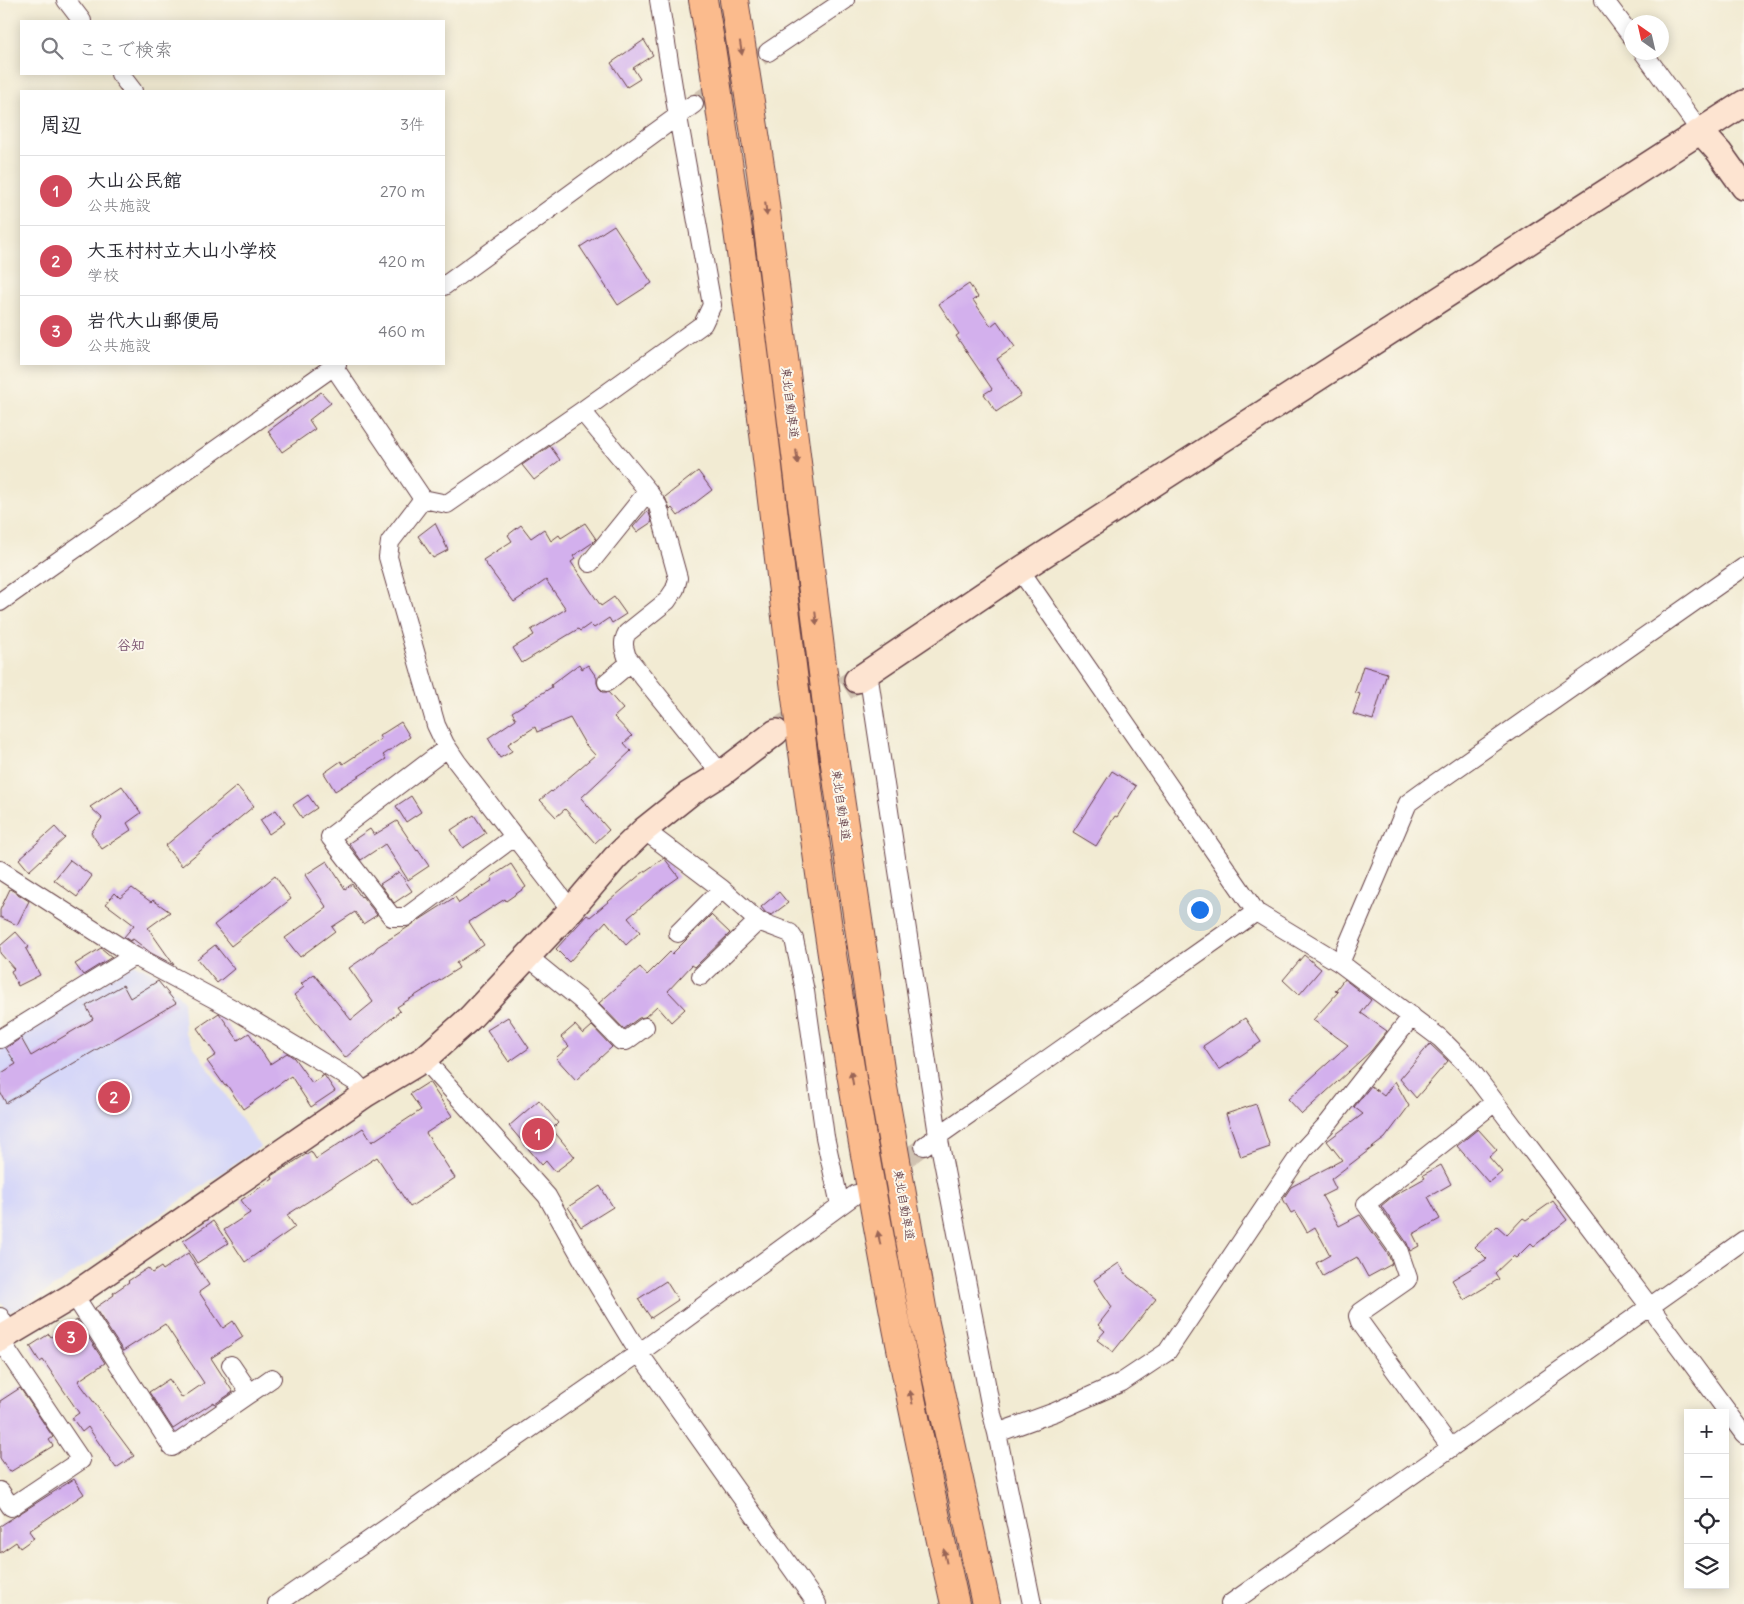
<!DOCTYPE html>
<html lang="ja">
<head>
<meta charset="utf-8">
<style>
	body { margin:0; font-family:Delius,"Klee One",sans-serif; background:#f2f2f3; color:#2b2b33 }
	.controls { position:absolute; right:15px; bottom:15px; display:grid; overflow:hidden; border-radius:0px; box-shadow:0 2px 12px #0003 }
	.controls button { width:45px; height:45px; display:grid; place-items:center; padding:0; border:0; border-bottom:1px solid #e1e1e2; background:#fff; color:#2b2b33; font:25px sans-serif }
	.compass { position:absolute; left:1624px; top:15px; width:45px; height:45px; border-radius:50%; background:#fff; box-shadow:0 2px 12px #0003; rotate:326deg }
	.you { position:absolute; left:1199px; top:909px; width:18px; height:18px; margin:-12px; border:4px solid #fff; border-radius:50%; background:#1a73e8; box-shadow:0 0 0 8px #1a73e833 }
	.badge { display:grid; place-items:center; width:32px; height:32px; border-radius:50%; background:#d1495b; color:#fff; font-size:16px; font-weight:700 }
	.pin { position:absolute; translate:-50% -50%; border:2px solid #fff; box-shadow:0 1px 5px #0006 }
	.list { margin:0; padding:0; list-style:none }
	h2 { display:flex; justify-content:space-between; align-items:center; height:65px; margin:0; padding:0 20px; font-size:21px }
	h2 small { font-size:16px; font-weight:400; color:#7c7c81 }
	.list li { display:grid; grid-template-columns:32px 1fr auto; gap:15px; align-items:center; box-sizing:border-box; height:70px; padding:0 20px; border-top:1px solid #e1e1e2 }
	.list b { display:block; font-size:19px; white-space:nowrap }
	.list p { margin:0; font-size:16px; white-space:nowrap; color:#7c7c81 }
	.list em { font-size:16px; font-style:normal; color:#7c7c81 }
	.icon { flex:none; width:28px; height:28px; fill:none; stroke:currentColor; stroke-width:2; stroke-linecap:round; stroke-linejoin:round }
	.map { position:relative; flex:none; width:1744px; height:1604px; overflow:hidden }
	.search { position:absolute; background:#fff; box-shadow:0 2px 12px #0003; left:20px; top:20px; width:425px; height:55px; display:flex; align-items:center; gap:12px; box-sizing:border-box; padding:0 18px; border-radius:0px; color:#7c7c81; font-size:19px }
	.panel { position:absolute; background:#fff; box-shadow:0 2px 12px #0003; left:20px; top:90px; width:425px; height:275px; border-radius:0px }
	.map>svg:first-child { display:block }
	.built { fill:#d6d7f8 }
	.building { fill:#d3b0ed }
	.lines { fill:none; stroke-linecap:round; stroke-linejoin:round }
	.street-tunnel { stroke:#d0c2b1; stroke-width:18; stroke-dasharray:18 9; stroke-linecap:butt }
	.secondary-tunnel { stroke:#d0c2b1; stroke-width:25; stroke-dasharray:25 12; stroke-linecap:butt }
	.street-casing { stroke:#633e44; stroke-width:20 }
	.secondary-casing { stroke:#633e44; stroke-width:28 }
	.highway-casing { stroke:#633e44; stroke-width:30 }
	.street { stroke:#fff; stroke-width:18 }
	.secondary { stroke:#fde4d1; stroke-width:25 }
	.highway { stroke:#fbbb8d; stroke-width:28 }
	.oneway { fill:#9a6557 }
	.labels { text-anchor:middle; stroke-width:4; stroke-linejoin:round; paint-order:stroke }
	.street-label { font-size:12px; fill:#4a1f2b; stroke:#fbf7ec }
	.neighbourhood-label { font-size:14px; font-weight:bold; fill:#7a526f; stroke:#fbf7ec }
</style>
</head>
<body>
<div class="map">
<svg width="1744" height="1604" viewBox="0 0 1744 1604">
	<rect width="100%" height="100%" fill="#fbf7ec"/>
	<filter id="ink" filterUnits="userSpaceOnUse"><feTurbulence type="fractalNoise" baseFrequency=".02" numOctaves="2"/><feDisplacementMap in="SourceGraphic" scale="10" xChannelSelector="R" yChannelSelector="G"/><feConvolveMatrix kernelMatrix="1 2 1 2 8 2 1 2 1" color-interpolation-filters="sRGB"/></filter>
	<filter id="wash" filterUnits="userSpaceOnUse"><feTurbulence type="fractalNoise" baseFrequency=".0096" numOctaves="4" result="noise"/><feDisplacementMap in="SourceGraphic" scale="20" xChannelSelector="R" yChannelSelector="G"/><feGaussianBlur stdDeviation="1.12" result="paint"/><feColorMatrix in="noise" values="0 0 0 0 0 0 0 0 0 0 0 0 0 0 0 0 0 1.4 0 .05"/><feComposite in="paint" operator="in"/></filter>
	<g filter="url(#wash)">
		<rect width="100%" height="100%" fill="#f2ebd3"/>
		<path class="built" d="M 134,964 L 157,974 L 183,1000 L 185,1033 L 260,1147 L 25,1306 L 8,1312 L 0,1300 L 0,1047 Z"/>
		<g id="blocks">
			<path class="building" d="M 644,40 L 653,55 L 633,68 L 640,79 L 627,87 L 611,63 Z
				M 614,225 L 652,283 L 618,305 L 580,247 Z
				M 969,284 L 978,297 L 973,300 L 991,326 L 997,321 L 1015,347 L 997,359 L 1021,395 L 996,412 L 984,394 L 992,389 L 956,336 L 959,334 L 939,304 Z
				M 321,392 L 331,403 L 309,420 L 315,429 L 282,452 L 268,431 Z
				M 550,446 L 560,460 L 534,480 L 522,465 Z
				M 698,471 L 712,490 L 678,516 L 672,508 L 670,510 L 665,497 Z
				M 648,510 L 652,522 L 637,532 L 633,527 Z
				M 435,523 L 448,550 L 433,558 L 418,536 Z
				M 585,523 L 596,539 L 592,543 L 573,556 L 575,559 L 571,562 L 601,606 L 614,597 L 626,614 L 612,623 L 609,618 L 594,628 L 590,624 L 580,631 L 578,629 L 522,663 L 513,648 L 534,635 L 531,630 L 566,609 L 546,580 L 514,602 L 483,560 L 512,541 L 508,535 L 521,525 L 531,538 L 544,529 L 551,541 L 559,535 L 561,538 Z
				M 579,664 L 582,669 L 588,665 L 597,678 L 597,683 L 599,688 L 603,692 L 608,692 L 623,709 L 614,717 L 632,736 L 624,743 L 631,751 L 581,798 L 609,830 L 595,843 L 565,809 L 556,817 L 540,800 L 551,791 L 552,792 L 595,755 L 585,744 L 570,718 L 537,732 L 535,727 L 508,744 L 512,751 L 500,758 L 488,738 L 516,719 L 512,712 L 552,687 L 551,685 Z
				M 1363,666 L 1387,673 L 1373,720 L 1353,714 L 1360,694 L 1355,692 Z
				M 401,722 L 410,737 L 383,755 L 386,759 L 335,791 L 324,773 L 341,761 L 343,764 L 381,739 L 379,736 Z
				M 1112,771 L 1136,786 L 1117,817 L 1115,816 L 1096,846 L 1073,832 Z
				M 122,786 L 141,813 L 127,823 L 131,830 L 102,849 L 91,833 L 102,818 L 90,807 Z
				M 237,786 L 254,806 L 182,866 L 165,846 Z
				M 308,795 L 317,808 L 302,818 L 293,805 Z
				M 411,796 L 421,812 L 406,822 L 396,806 Z
				M 276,810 L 285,823 L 269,834 L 260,820 Z
				M 474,815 L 486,833 L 463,848 L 451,830 Z
				M 397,821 L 417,851 L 418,850 L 429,866 L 408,880 L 385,844 L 361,860 L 349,843 L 370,829 L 374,835 Z
				M 55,827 L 65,838 L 29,871 L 19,859 Z
				M 664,858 L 679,877 L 662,889 L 628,918 L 640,932 L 626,945 L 606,921 L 569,962 L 556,949 L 587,915 L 590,917 L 641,874 Z
				M 70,860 L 92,876 L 77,897 L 54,880 Z
				M 327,861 L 345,889 L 352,884 L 361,897 L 362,896 L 377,915 L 363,924 L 355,912 L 332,927 L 335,931 L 300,957 L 285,938 L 327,908 L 305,875 Z
				M 511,864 L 526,887 L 506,901 L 505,899 L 469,922 L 484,945 L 456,963 L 459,968 L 397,1007 L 400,1011 L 345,1058 L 294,995 L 304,987 L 301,984 L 314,974 L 351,1020 L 373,1002 L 349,968 L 374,951 L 377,947 L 455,897 L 459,903 L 493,880 L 491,877 Z
				M 399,872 L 412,891 L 394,903 L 380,884 Z
				M 275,876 L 291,899 L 231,946 L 214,925 Z
				M 132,888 L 151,902 L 153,900 L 170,912 L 148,928 L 174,965 L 151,953 L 133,939 L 130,941 L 124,937 L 134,925 L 106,904 L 115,893 L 120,898 Z
				M 10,889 L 29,901 L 17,925 L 0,917 L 0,910 Z
				M 779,892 L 788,903 L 772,915 L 766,913 L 761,907 Z
				M 711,915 L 730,933 L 695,967 L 692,965 L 668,991 L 685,1009 L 671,1022 L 657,1006 L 645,1017 L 639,1018 L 624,1029 L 599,1003 L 640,967 L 647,975 L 670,952 L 672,954 Z
				M 16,932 L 29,947 L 26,949 L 40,975 L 18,986 L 11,971 L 14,969 L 0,953 L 0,946 Z
				M 215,945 L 234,969 L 217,983 L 197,959 Z
				M 101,948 L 112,957 L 83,975 L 75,964 Z
				M 1304,955 L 1321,969 L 1299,995 L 1283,980 Z
				M 1344,979 L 1371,1000 L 1361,1013 L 1387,1031 L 1371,1051 L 1302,1114 L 1288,1099 L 1348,1045 L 1313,1020 L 1338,992 L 1335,991 Z
				M 158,981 L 176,1003 L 6,1103 L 0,1092 L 0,1074 L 16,1064 L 6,1048 L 21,1038 L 31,1056 L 93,1019 L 86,1006 L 123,985 L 130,998 Z
				M 219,1013 L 238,1040 L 249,1033 L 270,1064 L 287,1053 L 294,1058 L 312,1083 L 324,1075 L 335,1091 L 311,1107 L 291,1076 L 243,1109 L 227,1085 L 225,1086 L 207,1061 L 216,1055 L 197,1028 Z
				M 508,1017 L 529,1048 L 509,1062 L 487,1030 Z
				M 1245,1018 L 1261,1042 L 1219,1070 L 1203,1046 Z
				M 575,1025 L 583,1034 L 592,1026 L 612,1047 L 576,1080 L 556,1058 L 569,1046 L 561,1037 Z
				M 1430,1044 L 1448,1061 L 1416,1098 L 1400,1079 Z
				M 1395,1081 L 1409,1106 L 1385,1138 L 1331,1179 L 1336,1189 L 1322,1196 L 1339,1226 L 1360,1215 L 1388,1254 L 1392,1264 L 1368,1277 L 1357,1257 L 1323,1276 L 1316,1263 L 1330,1255 L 1315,1227 L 1307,1232 L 1295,1211 L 1291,1213 L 1283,1199 L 1291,1187 L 1342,1160 L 1327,1141 L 1363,1114 L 1354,1107 L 1371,1086 L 1384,1096 Z
				M 429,1082 L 452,1116 L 426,1133 L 455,1178 L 410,1207 L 377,1157 L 287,1215 L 295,1227 L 245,1262 L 224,1230 L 250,1213 L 241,1200 L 273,1179 L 272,1176 L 311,1151 L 316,1159 L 363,1128 L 372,1142 L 421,1110 L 410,1094 Z
				M 539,1100 L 558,1123 L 552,1129 L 575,1157 L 555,1172 L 546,1161 L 542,1165 L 509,1126 Z
				M 1256,1104 L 1270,1147 L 1241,1157 L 1226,1114 Z
				M 1478,1129 L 1497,1150 L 1489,1157 L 1502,1172 L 1489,1183 L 1457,1146 Z
				M 1441,1165 L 1451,1184 L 1428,1197 L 1440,1219 L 1413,1234 L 1419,1246 L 1410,1251 L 1407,1243 L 1381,1206 L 1393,1196 L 1425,1178 L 1423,1175 Z
				M 600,1186 L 613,1207 L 581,1227 L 568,1207 Z
				M 1553,1201 L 1567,1220 L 1534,1246 L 1531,1243 L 1516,1258 L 1513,1256 L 1495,1273 L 1499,1279 L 1464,1300 L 1452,1280 L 1487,1259 L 1475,1247 L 1497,1226 L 1507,1235 L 1523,1218 L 1526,1220 Z
				M 213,1221 L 228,1243 L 197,1263 L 183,1241 Z
				M 188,1253 L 209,1285 L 199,1292 L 223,1328 L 233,1321 L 243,1337 L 211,1358 L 233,1392 L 215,1404 L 214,1402 L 173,1429 L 149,1392 L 169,1379 L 182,1398 L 204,1383 L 165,1324 L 123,1351 L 95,1308 L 114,1295 L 113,1293 L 129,1282 L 128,1281 L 148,1268 L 152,1273 L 161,1267 L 163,1270 Z
				M 1119,1263 L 1128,1277 L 1156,1299 L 1113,1352 L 1097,1340 L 1105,1331 L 1098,1325 L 1112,1307 L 1094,1280 Z
				M 666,1281 L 678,1300 L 651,1318 L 638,1299 Z
				M 77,1320 L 105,1363 L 78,1381 L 134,1456 L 116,1468 L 88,1427 L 82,1432 L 72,1418 L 79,1413 L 43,1360 L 40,1362 L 30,1346 L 49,1334 L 51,1337 Z
				M 20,1388 L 53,1437 L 49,1440 L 53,1446 L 10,1472 L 0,1458 L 0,1401 Z
				M 74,1479 L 84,1494 L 29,1531 L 34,1538 L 20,1548 L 16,1542 L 0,1553 L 0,1526 Z"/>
		</g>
	</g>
	<g filter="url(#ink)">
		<use href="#blocks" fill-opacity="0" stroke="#633e44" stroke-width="1"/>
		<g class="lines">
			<path class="street-tunnel" d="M 694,104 L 768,52
				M 863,1189 L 924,1146"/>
			<path class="secondary-tunnel" d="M 782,728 L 857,680"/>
			<g class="street-casing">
				<path id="street" d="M 66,0 L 82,21
					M 1604,0 L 1632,37
					M 768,52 L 845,0
					M 1643,52 L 1701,132
					M 120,74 L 133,91
					M 444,286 L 694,104
					M 332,364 L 423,499 L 390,542 L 388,557 L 436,725 L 445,744 L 457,762 L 571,910
					M 582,411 L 648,491 L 658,506 L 678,578 L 675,589 L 667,601 L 627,633 C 622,642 624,648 627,657 L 721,774
					M 423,499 L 447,504 L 582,411 L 703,324 L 712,305 L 678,117 L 659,0
					M 590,563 L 648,491
					M 1020,570 L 1256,912 L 1340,963 L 1440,1038 L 1467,1065 L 1650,1307 L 1744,1434
					M 0,602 L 337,364
					M 868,672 L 938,1135 L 992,1414 L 997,1433
					M 607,682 L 631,662
					M 447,748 L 330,837 L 392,917 L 406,917 L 514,837
					M 644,830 L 722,889 L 758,921 L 790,933 L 794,939 L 805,991 L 825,1137 L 840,1205
					M 0,870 L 134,956 L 235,1010 L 354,1081 L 366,1094
					M 678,933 L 722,889
					M 527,956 L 581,1000 L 621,1041 L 626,1041 L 645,1027
					M 1340,963 L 1408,803 L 1430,787 L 1744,567
					M 701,976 L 758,921
					M 0,1039 L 134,956
					M 424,1059 L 547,1196 L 589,1271 L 639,1353 L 817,1604
					M 924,1146 L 1256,912
					M 74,1295 L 172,1447 L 272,1378
					M 0,1317 L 9,1333
					M 0,1340 L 81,1460 L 11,1507 L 0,1491
					M 231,1365 L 250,1393
					M 1451,1448 L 1360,1322 L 1358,1316 L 1361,1312 L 1407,1280 L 1408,1278 L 1398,1249 L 1366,1204 L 1495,1102
					M 277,1604 L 639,1353 L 856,1194
					M 1032,1604 L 997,1433 L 1055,1412 L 1122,1382 L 1167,1352 L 1303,1150 L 1329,1122 L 1412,1016
					M 1230,1604 L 1744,1240"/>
			</g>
			<g class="secondary-casing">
				<path id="secondary" d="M 1701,132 L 1719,152 L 1744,187
					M 857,680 L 1020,570 L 1744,103
					M 0,1339 L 74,1295 L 366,1094 L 424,1059 L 470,1018 L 571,910 L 615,858 L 644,830 L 689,794 L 721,774 L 776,732"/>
			</g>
			<g class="highway-casing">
				<path id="highway" d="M 703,0 C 711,43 717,86 723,129 C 755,333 775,539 802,744 C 840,1033 891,1320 955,1604
					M 734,0 L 761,172 L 831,737 L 881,1076 L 924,1319 L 986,1604"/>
			</g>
			<use href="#street" class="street"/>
			<use href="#secondary" class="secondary"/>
			<use href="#highway" class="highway"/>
		</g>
		<defs><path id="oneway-solid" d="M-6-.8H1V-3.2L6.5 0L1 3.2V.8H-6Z" transform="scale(1.25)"/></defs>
		<g class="oneway">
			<use href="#oneway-solid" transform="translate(741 48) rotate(81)"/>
			<use href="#oneway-solid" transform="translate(766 209) rotate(83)"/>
			<use href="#oneway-solid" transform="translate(797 457) rotate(83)"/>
			<use href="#oneway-solid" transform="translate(816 618) rotate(83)"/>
			<use href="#oneway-solid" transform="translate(852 1078) rotate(-100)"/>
			<use href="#oneway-solid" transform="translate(879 1238) rotate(-101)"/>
			<use href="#oneway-solid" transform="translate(911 1397) rotate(-102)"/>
			<use href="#oneway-solid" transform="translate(945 1556) rotate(-102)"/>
		</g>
	</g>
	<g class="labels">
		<g class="street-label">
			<text transform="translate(790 403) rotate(83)" y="4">東北自動車道</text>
			<text transform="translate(841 805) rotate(82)" y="4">東北自動車道</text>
			<text transform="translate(904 1205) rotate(80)" y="4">東北自動車道</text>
		</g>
		<g class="neighbourhood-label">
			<text x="131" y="650">谷知</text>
		</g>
	</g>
</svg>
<div class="controls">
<button>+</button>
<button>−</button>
<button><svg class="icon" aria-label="locate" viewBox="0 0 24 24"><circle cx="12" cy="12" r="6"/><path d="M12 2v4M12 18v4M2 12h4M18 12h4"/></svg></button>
<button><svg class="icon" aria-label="layers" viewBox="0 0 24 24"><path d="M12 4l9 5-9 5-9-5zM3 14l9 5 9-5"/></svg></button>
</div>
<svg class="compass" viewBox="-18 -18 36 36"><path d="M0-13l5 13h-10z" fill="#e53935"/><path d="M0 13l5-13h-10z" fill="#7c7c81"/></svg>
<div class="you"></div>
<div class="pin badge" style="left:538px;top:1134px">1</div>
<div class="pin badge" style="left:114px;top:1097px">2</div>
<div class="pin badge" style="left:71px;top:1337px">3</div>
<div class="search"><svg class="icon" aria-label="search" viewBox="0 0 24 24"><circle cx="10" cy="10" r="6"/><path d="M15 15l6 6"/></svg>ここで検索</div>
<section class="panel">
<h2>周辺<small>3件</small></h2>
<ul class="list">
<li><span class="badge">1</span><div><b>大山公民館</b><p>公共施設</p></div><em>270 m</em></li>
<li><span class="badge">2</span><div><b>大玉村村立大山小学校</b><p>学校</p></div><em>420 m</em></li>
<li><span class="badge">3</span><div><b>岩代大山郵便局</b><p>公共施設</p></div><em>460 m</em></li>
</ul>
</section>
</div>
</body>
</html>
